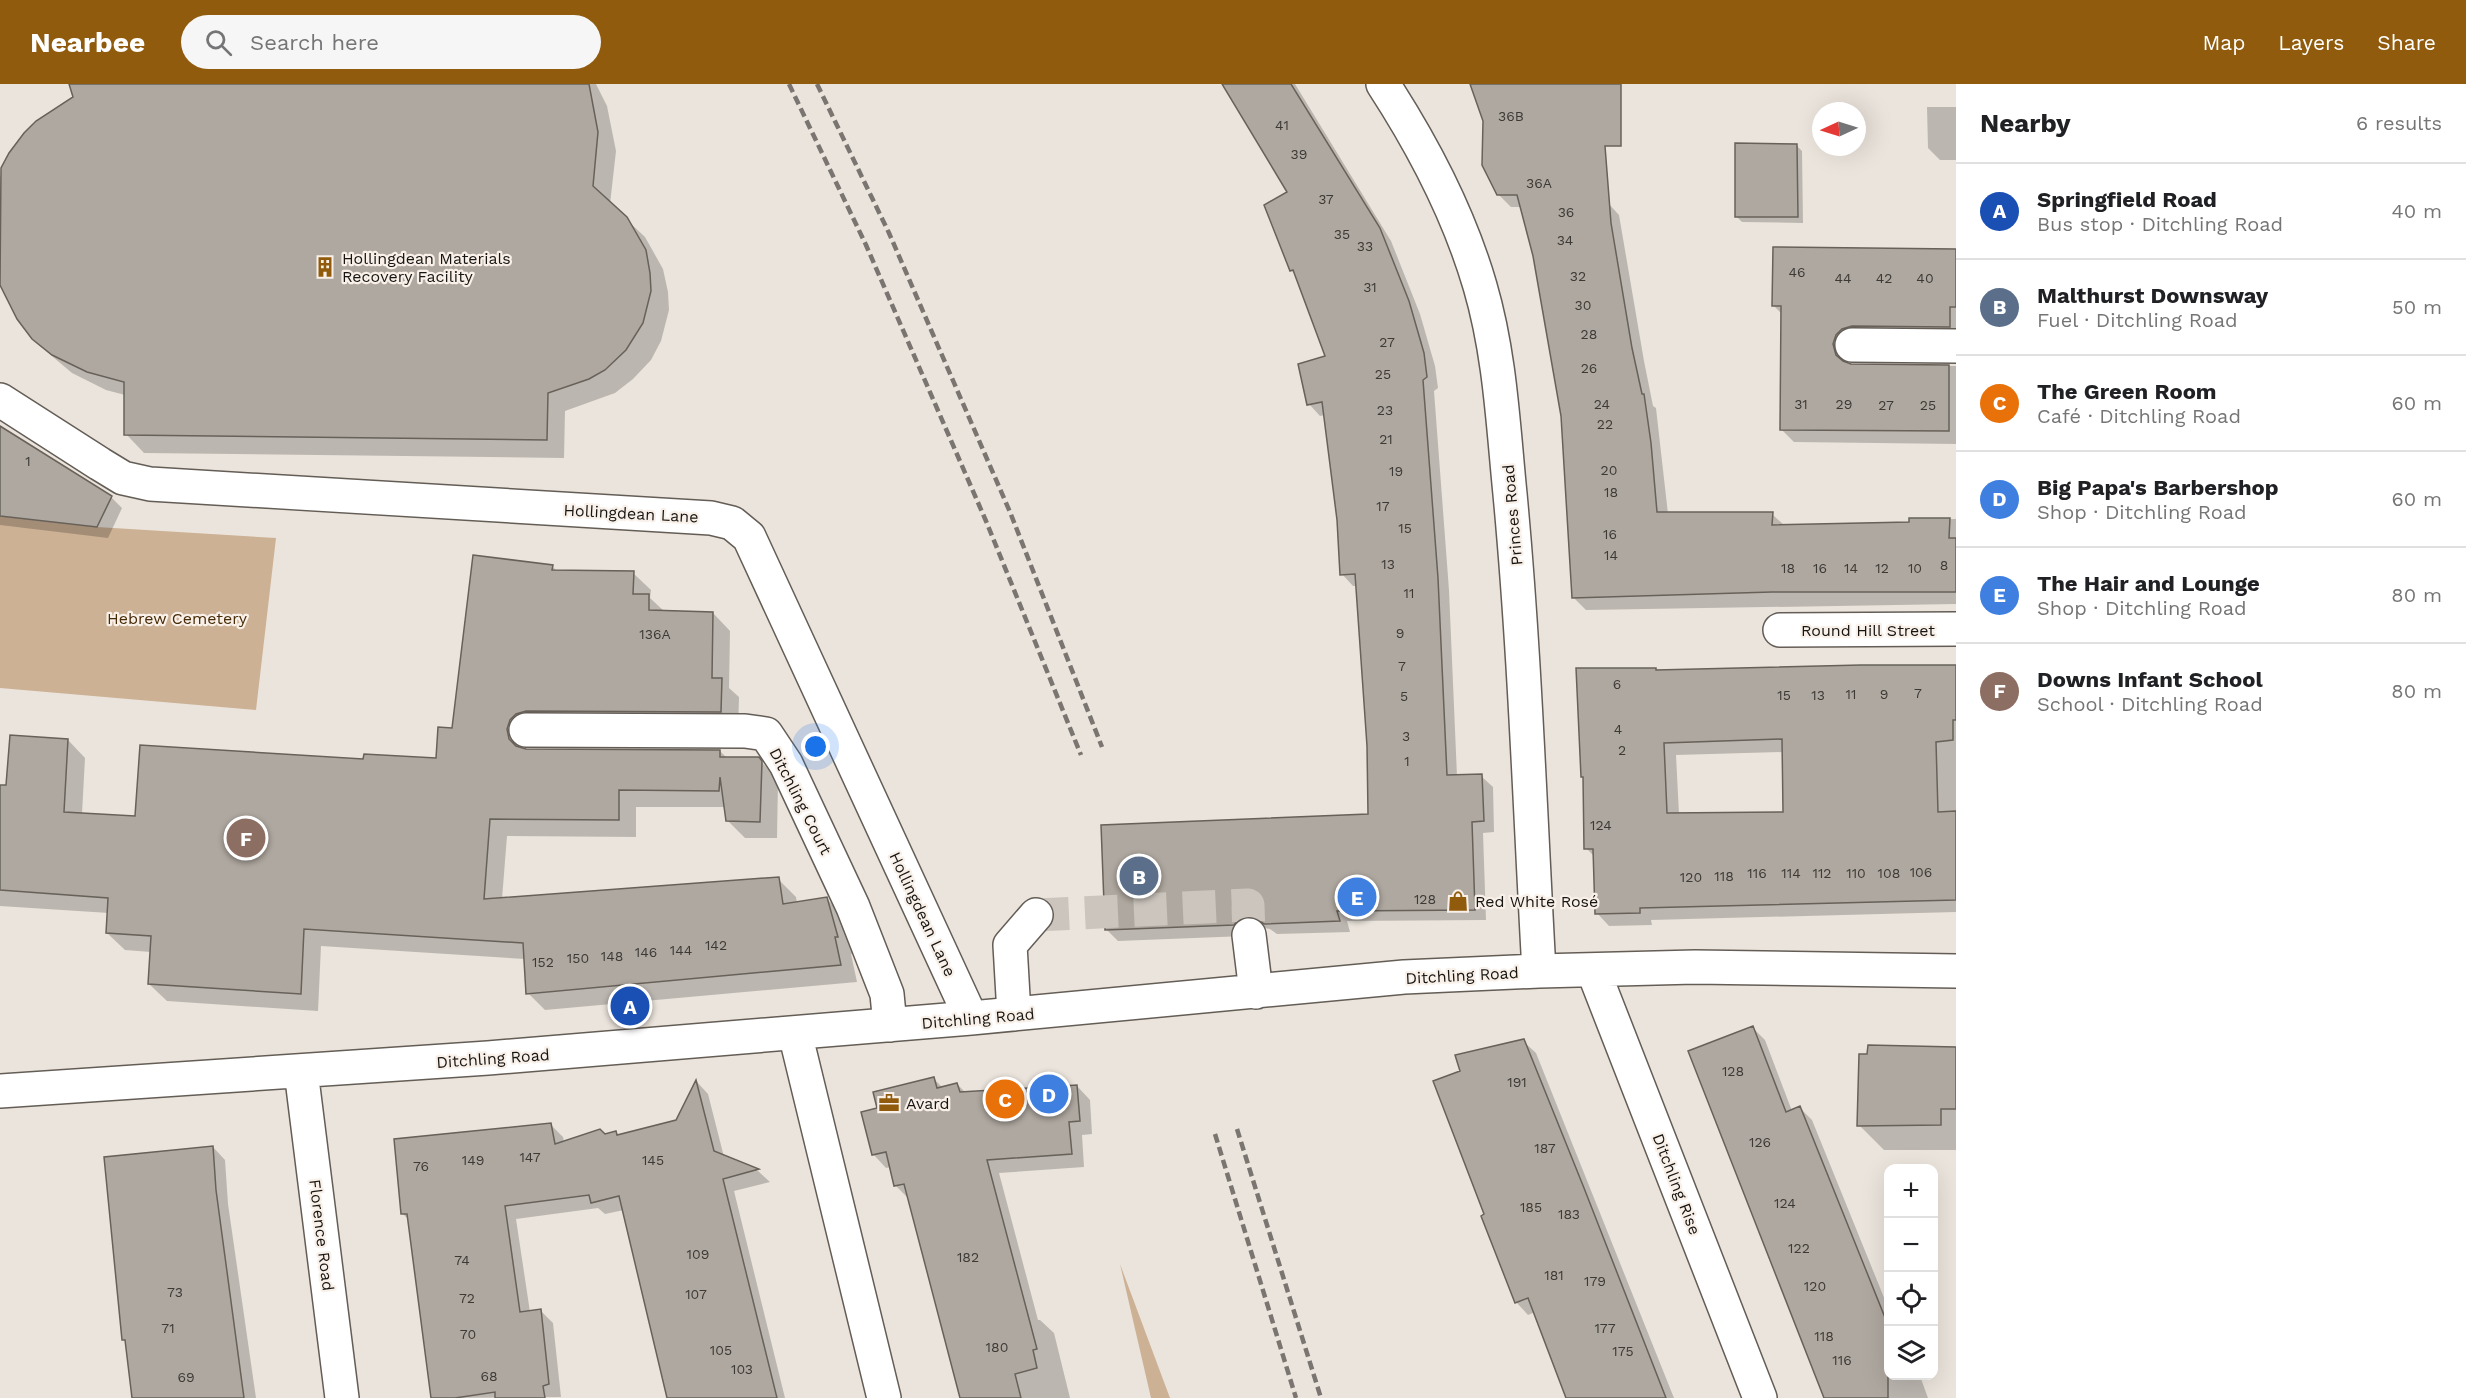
<!DOCTYPE html>
<html lang="en">
<head>
<meta charset="utf-8">
<style>
	body { margin:0; font-family:"Work Sans",sans-serif; background:#f6f6f6; color:#202124 }
	.controls { position:absolute; right:18px; bottom:18px; display:grid; overflow:hidden; border-radius:12px; box-shadow:0 6px 24px #0002 }
	.controls button { width:54px; height:54px; display:grid; place-items:center; padding:0; border:0; border-bottom:2px solid #e0e0e0; background:#fff; color:#202124; font:30px sans-serif }
	.compass { position:absolute; left:1812px; top:18px; width:54px; height:54px; border-radius:50%; background:#fff; box-shadow:0 6px 24px #0002; rotate:266deg }
	.you { position:absolute; left:816px; top:663px; width:21px; height:21px; margin:-15px; border:4px solid #fff; border-radius:50%; background:#1a73e8; box-shadow:0 0 0 9px #1a73e833 }
	.badge { display:grid; place-items:center; width:39px; height:39px; border-radius:50%; background:#905b0d; color:#fff; font-size:20px; font-weight:700 }
	.pin { position:absolute; translate:-50% -50%; border:3px solid #fff; box-shadow:0 2px 6px #0006 }
	.list { margin:0; padding:0; list-style:none }
	h2 { display:flex; justify-content:space-between; align-items:center; height:78px; margin:0; padding:0 24px; font-size:26px }
	h2 small { font-size:20px; font-weight:400; color:#757577 }
	.list li { display:grid; grid-template-columns:39px 1fr auto; gap:18px; align-items:center; box-sizing:border-box; height:96px; padding:0 24px; border-top:2px solid #e0e0e0 }
	.list b { display:block; font-size:22px; white-space:nowrap }
	.list p { margin:0; font-size:20px; white-space:nowrap; color:#757577 }
	.list em { font-size:20px; font-style:normal; color:#757577 }
	.icon { flex:none; width:33px; height:33px; fill:none; stroke:currentColor; stroke-width:2; stroke-linecap:round; stroke-linejoin:round }
	.map { position:relative; flex:none; width:1956px; height:1314px; overflow:hidden }
	header { display:flex; align-items:center; gap:36px; box-sizing:border-box; height:84px; padding:0 30px; background:#905b0d; color:#fff }
	header strong { font-size:28px }
	nav { display:flex; gap:33px; margin-inline-start:auto; font-size:21px }
	.search { width:420px; height:54px; background:#f6f6f6; display:flex; align-items:center; gap:15px; box-sizing:border-box; padding:0 21px; border-radius:33px; color:#757577; font-size:22px }
	main { display:flex }
	aside { flex:1; background:#fff }
	.map>svg:first-child { display:block }
	.green { fill:#ccb195 }
	.shadow { fill:#0003; fill-rule:evenodd }
	.building { fill:#afa8a0; stroke:#67615a; stroke-width:1.5; fill-rule:evenodd }
	.lines { fill:none; stroke-linecap:round; stroke-linejoin:round }
	.minor-tunnel { stroke:#cbc5be; stroke-width:33; stroke-dasharray:33 16; stroke-linecap:butt }
	.minor-casing { stroke:#635d56; stroke-width:36 }
	.minor { stroke:#fff; stroke-width:33 }
	.rail { stroke:#7a7570; stroke-width:4.5; stroke-dasharray:9 4.5; stroke-linecap:butt }
	.labels { text-anchor:middle; stroke-width:4.5; stroke-linejoin:round; paint-order:stroke }
	.number-label { font-size:14px; fill:#3d3a36 }
	.poi-label { font-size:16px; fill:#171512; stroke:#f9f1e9; text-anchor:start }
	.street-label { font-size:16px; fill:#171512; stroke:#f9f1e9 }
	.park-label { font-size:16px; fill:#472c07; stroke:#f9f1e9 }
</style>
</head>
<body>
<header>
<strong>Nearbee</strong>
<div class="search"><svg class="icon" aria-label="search" viewBox="0 0 24 24"><circle cx="10" cy="10" r="6"/><path d="M15 15l6 6"/></svg>Search here</div>
<nav><a>Map</a><a>Layers</a><a>Share</a></nav>
</header>
<main>
<div class="map">
<svg width="1956" height="1314" viewBox="0 0 1956 1314">
	<rect width="100%" height="100%" fill="#ebe4dc"/>
	<path class="green" d="M 0,432 L 97,443 L 276,454 L 256,626 L 0,604 Z
		M 1120,1180 L 1170,1314 L 1151,1314 Z"/>
	<path class="shadow" d="M 71,0 L 596,0 L 607,22 L 616,67 L 610,120 L 645,153 L 663,185 L 668,208 L 669,226 L 661,257 L 651,276 L 633,295 L 615,309 L 565,327 L 564,374 L 144,369 L 126,350 L 125,311 L 106,306 L 72,289 L 53,273 L 18,235 L 4,210 L 0,196 L 0,94 L 3,85 L 75,14 Z
		M 1224,0 L 1295,0 L 1391,157 L 1420,230 L 1435,282 L 1438,304 L 1434,307 L 1449,506 L 1457,692 L 1481,692 L 1493,703 L 1494,748 L 1483,749 L 1486,836 L 1347,837 L 1350,848 L 1277,850 L 1270,845 L 1259,843 L 1245,852 L 1118,857 L 1107,846 L 1369,731 L 1368,662 L 1357,502 L 1353,502 L 1342,490 L 1338,436 L 1325,331 L 1320,332 L 1309,320 L 1327,273 L 1296,191 L 1291,186 L 1290,109 Z
		M 1471,0 L 1536,0 L 1607,118 L 1619,131 L 1644,277 L 1653,322 L 1656,324 L 1668,430 L 1772,430 L 1785,442 L 1910,440 L 1910,436 L 1956,435 L 1956,520 L 1586,526 L 1574,514 L 1563,332 L 1534,171 L 1522,123 L 1511,123 L 1498,110 L 1484,37 Z
		M 1927,23 L 1956,23 L 1956,76 L 1940,76 L 1928,64 Z
		M 1796,61 L 1802,67 L 1803,139 L 1742,138 L 1736,132 Z
		M 1956,166 L 1956,255 L 1845,275 L 1847,280 L 1851,281 L 1956,282 L 1956,360 L 1794,358 L 1781,345 L 1782,230 L 1774,222 Z
		M 0,343 L 111,413 L 122,424 L 108,454 L 0,441 Z
		M 552,482 L 557,487 L 633,489 L 651,506 L 650,514 L 665,528 L 713,529 L 730,547 L 729,604 L 739,613 L 738,645 L 527,654 L 524,666 L 720,667 L 727,674 L 758,674 L 778,696 L 777,754 L 745,754 L 728,737 L 726,723 L 636,723 L 636,753 L 507,752 L 502,815 L 778,795 L 796,813 L 797,819 L 827,815 L 844,832 L 854,870 L 851,870 L 857,898 L 545,926 L 528,909 L 525,875 L 321,862 L 318,927 L 167,917 L 149,900 L 151,868 L 125,866 L 107,849 L 109,829 L 0,822 L 0,702 L 8,703 L 68,656 L 85,674 L 82,730 L 137,734 L 364,677 L 437,675 Z
		M 1956,582 L 1956,828 L 1651,836 L 1652,841 L 1609,842 L 1597,829 L 1595,773 L 1586,764 L 1655,585 L 1658,588 ZM 1783,668 L 1784,729 L 1679,730 L 1676,671 Z
		M 1753,944 L 1765,956 L 1792,1027 L 1800,1024 L 1812,1036 L 1885,1216 L 1888,1219 L 1888,1292 L 1920,1292 L 1928,1314 L 1825,1314 Z
		M 1523,957 L 1536,969 L 1674,1314 L 1568,1314 L 1535,1228 L 1528,1231 L 1516,1218 L 1486,1131 L 1461,988 Z
		M 1956,965 L 1956,1066 L 1884,1066 L 1859,1041 Z
		M 933,994 L 943,1004 L 957,1000 L 966,1009 L 1077,1002 L 1090,1016 L 1092,1050 L 1082,1051 L 1084,1083 L 999,1089 L 1038,1236 L 1040,1236 L 1054,1249 L 1070,1314 L 961,1314 L 910,1116 L 896,1102 L 891,1083 L 886,1084 L 873,1070 L 879,1025 Z
		M 697,998 L 708,1010 L 724,1073 L 758,1087 L 770,1098 L 734,1107 L 785,1314 L 669,1314 L 624,1126 L 605,1130 L 598,1124 L 516,1135 L 530,1228 L 541,1227 L 553,1239 L 561,1313 L 432,1314 L 409,1136 L 403,1130 L 551,1041 L 563,1053 L 564,1058 L 616,1048 L 619,1052 L 677,1037 Z
		M 213,1063 L 225,1076 L 228,1120 L 256,1314 L 135,1314 L 127,1259 L 124,1256 Z"/>
	<path class="building" d="M 69,0 L 589,0 L 598,48 L 593,102 L 627,133 L 646,166 L 650,189 L 651,207 L 643,239 L 626,266 L 605,286 L 589,295 L 548,309 L 547,356 L 124,351 L 124,298 L 87,288 L 52,271 L 32,255 L 17,235 L 0,201 L 1,84 L 9,69 L 24,49 L 36,37 L 73,13 Z
		M 1222,0 L 1291,0 L 1380,144 L 1409,217 L 1424,269 L 1427,293 L 1423,296 L 1438,494 L 1447,691 L 1482,690 L 1484,737 L 1472,738 L 1475,826 L 1337,827 L 1340,837 L 1264,840 L 1257,834 L 1247,832 L 1238,836 L 1234,841 L 1105,846 L 1101,741 L 1368,730 L 1367,662 L 1355,490 L 1340,491 L 1337,436 L 1322,318 L 1307,321 L 1298,280 L 1325,272 L 1293,186 L 1290,187 L 1264,121 L 1287,108 Z
		M 1470,0 L 1621,0 L 1621,62 L 1605,62 L 1611,139 L 1632,264 L 1642,310 L 1644,310 L 1651,359 L 1657,428 L 1773,428 L 1772,441 L 1909,438 L 1909,434 L 1950,434 L 1949,454 L 1956,454 L 1956,508 L 1772,508 L 1572,514 L 1561,332 L 1533,172 L 1517,111 L 1497,111 L 1482,81 L 1483,37 Z
		M 1735,59 L 1797,60 L 1798,133 L 1735,133 Z
		M 1773,163 L 1956,165 L 1956,223 L 1950,223 L 1950,243 L 1852,242 L 1842,245 L 1836,251 L 1833,260 L 1836,271 L 1843,277 L 1851,280 L 1949,281 L 1949,347 L 1780,346 L 1781,222 L 1772,222 Z
		M 0,342 L 112,412 L 97,443 L 0,432 Z
		M 473,471 L 553,481 L 552,486 L 634,487 L 633,510 L 649,510 L 649,526 L 713,528 L 712,594 L 722,594 L 721,628 L 526,627 L 516,630 L 510,636 L 507,645 L 509,655 L 516,662 L 526,665 L 720,666 L 720,673 L 759,673 L 762,677 L 760,738 L 726,737 L 720,693 L 719,707 L 619,706 L 619,736 L 490,735 L 484,815 L 779,793 L 783,820 L 827,813 L 838,853 L 835,853 L 841,881 L 526,910 L 523,859 L 304,845 L 301,910 L 148,900 L 151,852 L 106,849 L 108,814 L 0,806 L 0,701 L 6,701 L 10,651 L 68,655 L 64,728 L 135,732 L 140,661 L 363,675 L 364,670 L 436,674 L 438,643 L 452,644 Z
		M 1861,581 L 1956,581 L 1956,636 L 1953,636 L 1953,656 L 1936,658 L 1938,728 L 1956,727 L 1956,816 L 1640,824 L 1640,829 L 1595,830 L 1593,765 L 1584,765 L 1583,693 L 1581,693 L 1576,584 L 1656,584 L 1656,586 ZM 1782,655 L 1783,728 L 1667,729 L 1664,659 Z
		M 1753,942 L 1786,1028 L 1800,1022 L 1888,1241 L 1888,1314 L 1824,1314 L 1688,967 Z
		M 1524,955 L 1584,1104 L 1666,1314 L 1566,1314 L 1528,1214 L 1515,1219 L 1481,1132 L 1484,1130 L 1433,997 L 1460,987 L 1455,971 Z
		M 1868,961 L 1956,963 L 1956,1025 L 1941,1025 L 1941,1041 L 1857,1042 L 1859,970 L 1867,970 Z
		M 934,993 L 937,1004 L 957,999 L 960,1008 L 1077,1001 L 1080,1037 L 1069,1038 L 1072,1070 L 987,1076 L 1037,1265 L 1033,1266 L 1037,1284 L 1015,1290 L 1021,1314 L 960,1314 L 904,1100 L 894,1102 L 886,1068 L 872,1071 L 861,1028 L 877,1024 L 873,1008 Z
		M 696,996 L 714,1067 L 759,1085 L 723,1095 L 777,1314 L 667,1314 L 619,1112 L 591,1119 L 589,1111 L 505,1122 L 520,1228 L 541,1225 L 549,1300 L 543,1302 L 545,1314 L 495,1314 L 495,1308 L 455,1314 L 431,1314 L 407,1130 L 401,1130 L 394,1055 L 551,1039 L 555,1060 L 600,1045 L 605,1050 L 616,1047 L 617,1051 L 676,1036 Z
		M 213,1062 L 216,1106 L 244,1314 L 132,1314 L 125,1256 L 122,1256 L 104,1073 Z"/>
	<g class="lines">
		<path class="minor-tunnel" d="M 1036,831 L 1248,821 L 1249,851"/>
		<g class="minor-casing">
			<path id="minor" d="M 1383,0 C 1424,63 1459,130 1480,202 C 1500,270 1503,340 1510,410 C 1525,569 1530,728 1539,887
				M 1852,261 L 1956,262
				M 0,316 L 100,380 L 123,394 L 150,400 L 711,434 L 732,439 L 749,453 L 971,934
				M 1780,546 L 1956,545
				M 526,646 L 745,647 L 766,650 L 786,680 L 853,823 L 887,910 L 890,941
				M 1249,851 L 1256,908
				M 1593,886 L 1760,1314
				M 1014,930 L 1010,861 L 1036,831
				M 795,949 L 884,1314
				M 301,987 L 342,1314
				M 0,1007 L 488,974 L 971,934 L 1404,893 L 1539,887 L 1695,883 L 1956,887"/>
		</g>
		<use href="#minor" class="minor"/>
		<path class="rail" d="M 789,0 L 866,161 L 986,437 L 1081,671
			M 817,0 L 889,149 L 1010,428 L 1102,663
			M 1237,1045 L 1321,1314
			M 1215,1050 L 1296,1314"/>
	</g>
	<defs>
		<g id="building-bare" transform="scale(1.62)"><path d="M-4-6H4V6H1V3H-1V6H-4ZM-2.5-4.3h1.7v1.8h-1.7ZM.8-4.3h1.7v1.8H.8ZM-2.5-1h1.7V.8h-1.7ZM.8-1h1.7V.8H.8Z" fill="#905b0d" stroke="#f9f1e9" stroke-width="2.5" paint-order="stroke"/></g>
		<g id="shop-bare" transform="scale(1.62)"><path d="M-5-2.5h2.3a2.7 3.5 0 0 1 5.4 0H5L5.5 6h-11ZM-1.5-2.5h3a1.5 2.3 0 0 0-3 0Z" fill="#905b0d" stroke="#f9f1e9" stroke-width="2.5" paint-order="stroke"/></g>
		<g id="office-bare" transform="scale(1.62)"><path d="M-6-3h4V-5.5h4V-3h4V5H-6ZM-1-4.5V-3h2v-1.5ZM-6 0V1H6V0Z" fill="#905b0d" stroke="#f9f1e9" stroke-width="2.5" paint-order="stroke"/></g>
	</defs>
	<g fill-rule="evenodd">
		<use href="#building-bare" x="325" y="183"/>
		<use href="#shop-bare" x="1458" y="817"/>
		<use href="#office-bare" x="889" y="1019"/>
	</g>
	<g class="labels">
		<g class="number-label">
			<text x="1511" y="37">36B</text>
			<text x="1282" y="46">41</text>
			<text x="1299" y="75">39</text>
			<text x="1539" y="104">36A</text>
			<text x="1326" y="120">37</text>
			<text x="1566" y="133">36</text>
			<text x="1342" y="155">35</text>
			<text x="1565" y="161">34</text>
			<text x="1365" y="167">33</text>
			<text x="1797" y="193">46</text>
			<text x="1578" y="197">32</text>
			<text x="1843" y="199">44</text>
			<text x="1884" y="199">42</text>
			<text x="1925" y="199">40</text>
			<text x="1370" y="208">31</text>
			<text x="1583" y="226">30</text>
			<text x="1589" y="255">28</text>
			<text x="1387" y="263">27</text>
			<text x="1589" y="289">26</text>
			<text x="1383" y="295">25</text>
			<text x="1602" y="325">24</text>
			<text x="1801" y="325">31</text>
			<text x="1844" y="325">29</text>
			<text x="1886" y="326">27</text>
			<text x="1928" y="326">25</text>
			<text x="1385" y="331">23</text>
			<text x="1605" y="345">22</text>
			<text x="1386" y="360">21</text>
			<text x="28" y="382">1</text>
			<text x="1609" y="391">20</text>
			<text x="1396" y="392">19</text>
			<text x="1611" y="413">18</text>
			<text x="1383" y="427">17</text>
			<text x="1405" y="449">15</text>
			<text x="1610" y="455">16</text>
			<text x="1611" y="476">14</text>
			<text x="1388" y="485">13</text>
			<text x="1944" y="486">8</text>
			<text x="1788" y="489">18</text>
			<text x="1820" y="489">16</text>
			<text x="1851" y="489">14</text>
			<text x="1882" y="489">12</text>
			<text x="1915" y="489">10</text>
			<text x="1409" y="514">11</text>
			<text x="1400" y="554">9</text>
			<text x="655" y="555">136A</text>
			<text x="1402" y="587">7</text>
			<text x="1617" y="605">6</text>
			<text x="1918" y="614">7</text>
			<text x="1851" y="615">11</text>
			<text x="1884" y="615">9</text>
			<text x="1784" y="616">15</text>
			<text x="1818" y="616">13</text>
			<text x="1404" y="617">5</text>
			<text x="1618" y="650">4</text>
			<text x="1406" y="657">3</text>
			<text x="1622" y="671">2</text>
			<text x="1407" y="682">1</text>
			<text x="1601" y="746">124</text>
			<text x="1921" y="793">106</text>
			<text x="1757" y="794">116</text>
			<text x="1791" y="794">114</text>
			<text x="1822" y="794">112</text>
			<text x="1856" y="794">110</text>
			<text x="1889" y="794">108</text>
			<text x="1724" y="797">118</text>
			<text x="1691" y="798">120</text>
			<text x="1425" y="820">128</text>
			<text x="716" y="866">142</text>
			<text x="681" y="871">144</text>
			<text x="646" y="873">146</text>
			<text x="612" y="877">148</text>
			<text x="578" y="879">150</text>
			<text x="543" y="883">152</text>
			<text x="1733" y="992">128</text>
			<text x="1517" y="1003">191</text>
			<text x="1760" y="1063">126</text>
			<text x="1545" y="1069">187</text>
			<text x="530" y="1078">147</text>
			<text x="473" y="1081">149</text>
			<text x="653" y="1081">145</text>
			<text x="421" y="1087">76</text>
			<text x="1785" y="1124">124</text>
			<text x="1531" y="1128">185</text>
			<text x="1569" y="1135">183</text>
			<text x="1799" y="1169">122</text>
			<text x="698" y="1175">109</text>
			<text x="968" y="1178">182</text>
			<text x="462" y="1181">74</text>
			<text x="1554" y="1196">181</text>
			<text x="1595" y="1202">179</text>
			<text x="1815" y="1207">120</text>
			<text x="175" y="1213">73</text>
			<text x="696" y="1215">107</text>
			<text x="467" y="1219">72</text>
			<text x="168" y="1249">71</text>
			<text x="1605" y="1249">177</text>
			<text x="468" y="1255">70</text>
			<text x="1824" y="1257">118</text>
			<text x="997" y="1268">180</text>
			<text x="721" y="1271">105</text>
			<text x="1623" y="1272">175</text>
			<text x="1842" y="1281">116</text>
			<text x="742" y="1290">103</text>
			<text x="489" y="1297">68</text>
			<text x="186" y="1298">69</text>
		</g>
		<g class="poi-label">
			<text x="342" y="180">Hollingdean Materials<tspan x="342" dy="18">Recovery Facility</tspan></text>
			<text x="1475" y="823">Red White Rosé</text>
			<text x="906" y="1025">Avard</text>
		</g>
		<g class="street-label">
			<text transform="translate(631 429) rotate(3)" y="6">Hollingdean Lane</text>
			<text transform="translate(1512 431) rotate(-95)" y="6">Princes Road</text>
			<text x="1868" y="552">Round Hill Street</text>
			<text transform="translate(801 717) rotate(63)" y="6">Ditchling Court</text>
			<text transform="translate(923 830) rotate(65)" y="6">Hollingdean Lane</text>
			<text transform="translate(1462 891) rotate(-3)" y="6">Ditchling Road</text>
			<text transform="translate(978 934) rotate(-5)" y="6">Ditchling Road</text>
			<text transform="translate(493 974) rotate(-4)" y="6">Ditchling Road</text>
			<text transform="translate(1677 1100) rotate(69)" y="6">Ditchling Rise</text>
			<text transform="translate(322 1151) rotate(83)" y="6">Florence Road</text>
		</g>
		<g class="park-label">
			<text x="177" y="540">Hebrew Cemetery</text>
		</g>
	</g>
</svg>
<div class="controls">
<button>+</button>
<button>−</button>
<button><svg class="icon" aria-label="locate" viewBox="0 0 24 24"><circle cx="12" cy="12" r="6"/><path d="M12 2v4M12 18v4M2 12h4M18 12h4"/></svg></button>
<button><svg class="icon" aria-label="layers" viewBox="0 0 24 24"><path d="M12 4l9 5-9 5-9-5zM3 14l9 5 9-5"/></svg></button>
</div>
<svg class="compass" viewBox="-18 -18 36 36"><path d="M0-13l5 13h-10z" fill="#e53935"/><path d="M0 13l5-13h-10z" fill="#757577"/></svg>
<div class="you"></div>
<div class="pin badge" style="left:630px;top:922px;background:#1a4fb4">A</div>
<div class="pin badge" style="left:1139px;top:792px;background:#5c6f8a">B</div>
<div class="pin badge" style="left:1005px;top:1015px;background:#e8710a">C</div>
<div class="pin badge" style="left:1049px;top:1010px;background:#3f7fe0">D</div>
<div class="pin badge" style="left:1357px;top:813px;background:#3f7fe0">E</div>
<div class="pin badge" style="left:246px;top:754px;background:#8d6e63">F</div>
</div>
<aside>
<h2>Nearby<small>6 results</small></h2>
<ul class="list">
<li><span class="badge" style="background:#1a4fb4">A</span><div><b>Springfield Road</b><p>Bus stop · Ditchling Road</p></div><em>40 m</em></li>
<li><span class="badge" style="background:#5c6f8a">B</span><div><b>Malthurst Downsway</b><p>Fuel · Ditchling Road</p></div><em>50 m</em></li>
<li><span class="badge" style="background:#e8710a">C</span><div><b>The Green Room</b><p>Café · Ditchling Road</p></div><em>60 m</em></li>
<li><span class="badge" style="background:#3f7fe0">D</span><div><b>Big Papa's Barbershop</b><p>Shop · Ditchling Road</p></div><em>60 m</em></li>
<li><span class="badge" style="background:#3f7fe0">E</span><div><b>The Hair and Lounge</b><p>Shop · Ditchling Road</p></div><em>80 m</em></li>
<li><span class="badge" style="background:#8d6e63">F</span><div><b>Downs Infant School</b><p>School · Ditchling Road</p></div><em>80 m</em></li>
</ul>
</aside>
</main>
</body>
</html>
